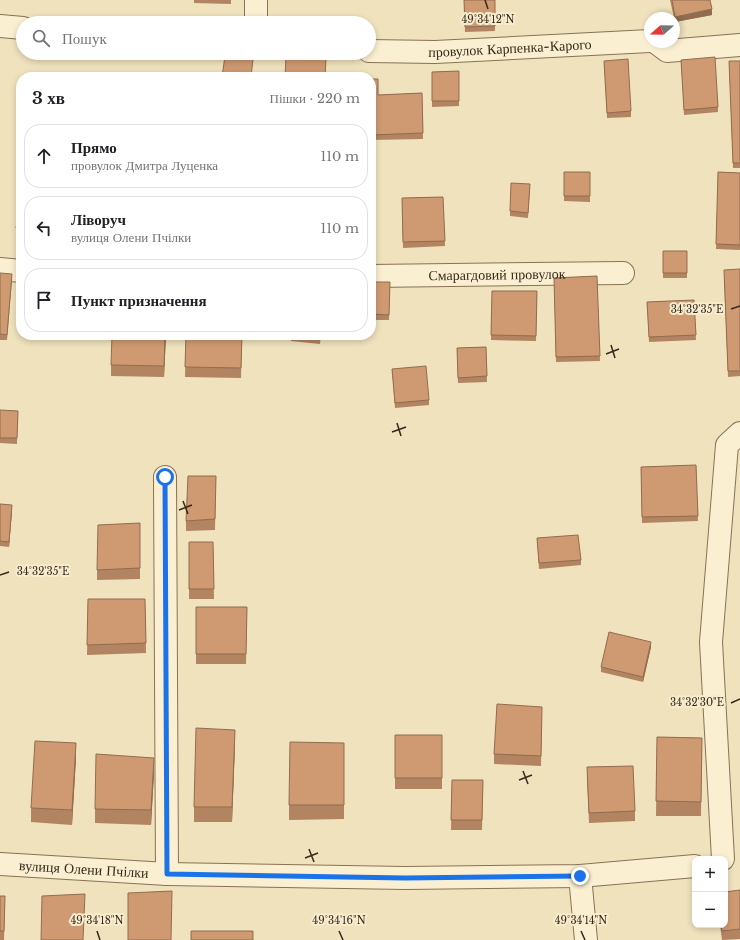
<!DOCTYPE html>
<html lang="uk">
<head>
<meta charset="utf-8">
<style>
	body { margin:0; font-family:"Libre Baskerville",serif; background:#f2f2f2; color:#202124 }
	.controls { position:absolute; right:12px; bottom:12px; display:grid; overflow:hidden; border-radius:8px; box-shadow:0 2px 6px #0003 }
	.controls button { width:36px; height:36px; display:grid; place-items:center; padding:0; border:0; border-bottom:1px solid #e0e0e0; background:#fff; color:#202124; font:20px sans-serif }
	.compass { position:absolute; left:644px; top:12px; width:36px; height:36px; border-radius:50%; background:#fff; box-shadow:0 2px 6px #0003; rotate:250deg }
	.stop { position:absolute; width:12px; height:12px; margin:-9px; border:3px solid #1a73e8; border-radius:50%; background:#fff }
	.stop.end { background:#1a73e8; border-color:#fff; box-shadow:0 1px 4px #0008 }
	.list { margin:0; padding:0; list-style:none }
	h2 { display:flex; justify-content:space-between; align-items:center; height:52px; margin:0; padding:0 16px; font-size:17px }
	h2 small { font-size:13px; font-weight:400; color:#757577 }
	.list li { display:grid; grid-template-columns:26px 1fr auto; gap:12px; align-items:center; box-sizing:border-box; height:64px; margin:0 8px 8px; padding:0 8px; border:1px solid #e0e0e0; border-radius:16px }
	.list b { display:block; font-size:15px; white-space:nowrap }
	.list p { margin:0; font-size:13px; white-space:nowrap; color:#757577 }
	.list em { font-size:13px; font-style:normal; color:#757577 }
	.icon { flex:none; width:22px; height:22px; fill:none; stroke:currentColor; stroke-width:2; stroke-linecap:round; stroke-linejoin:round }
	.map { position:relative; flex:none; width:740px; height:940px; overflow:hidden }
	.search { position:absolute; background:#fff; box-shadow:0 2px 6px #0003; left:16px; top:16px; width:360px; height:44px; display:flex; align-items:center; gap:10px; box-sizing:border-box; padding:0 14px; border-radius:22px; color:#757577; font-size:15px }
	.panel { position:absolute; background:#fff; box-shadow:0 2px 6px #0003; left:16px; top:72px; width:360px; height:268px; border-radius:16px }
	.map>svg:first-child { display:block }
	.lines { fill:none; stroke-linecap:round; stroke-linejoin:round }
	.minor-casing { stroke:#887256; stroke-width:24 }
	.minor { stroke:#faefd1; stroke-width:22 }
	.wall { fill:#b28461 }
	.shaded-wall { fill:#916c4f }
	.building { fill:#cf9a71; stroke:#916c4f }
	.route { stroke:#1a73e8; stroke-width:5 }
	.ticks { fill:none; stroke:#37291b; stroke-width:1.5 }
	.labels { text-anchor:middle; stroke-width:4; stroke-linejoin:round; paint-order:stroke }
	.street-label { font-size:14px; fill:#37291b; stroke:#f7eccd }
	.ticks-label { font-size:10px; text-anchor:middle; fill:#37291b; stroke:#f7eccd; stroke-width:4; stroke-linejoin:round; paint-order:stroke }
</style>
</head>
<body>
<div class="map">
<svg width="740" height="940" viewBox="0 0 740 940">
	<rect width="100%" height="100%" fill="#efe2bd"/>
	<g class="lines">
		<g class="minor-casing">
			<g id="minor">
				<path d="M 256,23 L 256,0"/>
				<path d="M 0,26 L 23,28"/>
				<path d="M 655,42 L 667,51 L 740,45"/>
				<path id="s1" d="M 369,51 L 435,52 L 650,41"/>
				<path d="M 0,269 L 21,271"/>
				<path id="s2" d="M 371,276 L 623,273"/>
				<path d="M 165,477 L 167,874"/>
				<path d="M 723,859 L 711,642 L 727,445 L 740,433"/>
				<path id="s3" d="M 0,864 L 167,874 L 405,878 L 580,876 L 695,866"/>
				<path d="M 580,876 L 586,940"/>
			</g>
		</g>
		<use href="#minor" class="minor"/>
	</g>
	<path class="wall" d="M 194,0 L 231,0 L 231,4 L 194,3 Z
		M 464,0 L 495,0 L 495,31 L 465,32 Z
		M 670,0 L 710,0 L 712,15 L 675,22 Z
		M 681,60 L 718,107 L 718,112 L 684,115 Z
		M 604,61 L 631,111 L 631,117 L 607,118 Z
		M 729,61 L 740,61 L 740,168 L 733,168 Z
		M 459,71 L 459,106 L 432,107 L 432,72 Z
		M 371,79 L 378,95 L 422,93 L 423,139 L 371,140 Z
		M 564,172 L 590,172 L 590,202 L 564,201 Z
		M 718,172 L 740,173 L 740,250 L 716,249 Z
		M 530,189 L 528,218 L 510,216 L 510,211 Z
		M 443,197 L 445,246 L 403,248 L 402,198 Z
		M 21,202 L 21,234 L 16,233 L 16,228 Z
		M 663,251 L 687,251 L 687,278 L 663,278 Z
		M 740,269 L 740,376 L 728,377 L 724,275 Z
		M 0,273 L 12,279 L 7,340 L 0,340 Z
		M 597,276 L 600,361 L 556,362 L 554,278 Z
		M 371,282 L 390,282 L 389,320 L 371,320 Z
		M 492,291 L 537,291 L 536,341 L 491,340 Z
		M 694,300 L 696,340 L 649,342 L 647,302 Z
		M 166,335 L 164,377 L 111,376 L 111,365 Z
		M 186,335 L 242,335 L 241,378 L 185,377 Z
		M 291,335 L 321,335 L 320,344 L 291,341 Z
		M 486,347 L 487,382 L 458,383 L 457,348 Z
		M 392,369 L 429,400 L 429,405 L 395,408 Z
		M 0,410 L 18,411 L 17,444 L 0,443 Z
		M 696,465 L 698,521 L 642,523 L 641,467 Z
		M 216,476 L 215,530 L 186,531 L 186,521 Z
		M 0,504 L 12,510 L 9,547 L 0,546 Z
		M 140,523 L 140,579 L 97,580 L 97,570 Z
		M 537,538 L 581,560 L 581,565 L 539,569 Z
		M 189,542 L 213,542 L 214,599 L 189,599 Z
		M 88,599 L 145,599 L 146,653 L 87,655 Z
		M 196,607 L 247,607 L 246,664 L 196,664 Z
		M 651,647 L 643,682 L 601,672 L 601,667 Z
		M 542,718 L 541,766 L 494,764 L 494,754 Z
		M 395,735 L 442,735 L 442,789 L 395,789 Z
		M 657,737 L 702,738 L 701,816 L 656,816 Z
		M 344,743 L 344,819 L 289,820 L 289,805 Z
		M 235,744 L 232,822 L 194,822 L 194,807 Z
		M 76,758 L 72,825 L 31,822 L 31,808 Z
		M 154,773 L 151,825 L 95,823 L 95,809 Z
		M 587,778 L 635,811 L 635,821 L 589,823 Z
		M 452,780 L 483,780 L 482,830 L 451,830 Z
		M 740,890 L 740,939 L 722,940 L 720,925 L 725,925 Z
		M 0,896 L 5,906 L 4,940 L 0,940 Z"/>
	<path class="shaded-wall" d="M 712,9 L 712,15 L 675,22 L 675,17 Z
		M 165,335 L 166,335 L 164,377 L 164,366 Z
		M 12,505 L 12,510 L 9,547 L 9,542 Z
		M 651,642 L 651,647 L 643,682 L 643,677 Z
		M 235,730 L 235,744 L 232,822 L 232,807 Z
		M 76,743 L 76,758 L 72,825 L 72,810 Z
		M 154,758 L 154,773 L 151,825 L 151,810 Z"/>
	<path class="building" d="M 464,0 L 495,0 L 495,26 L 465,27 Z
		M 672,0 L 710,0 L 712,9 L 675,17 Z
		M 225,56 L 253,59 L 251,77 L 222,77 Z
		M 286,57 L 326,59 L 325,77 L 285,77 Z
		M 715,57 L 718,107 L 684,110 L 681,60 Z
		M 628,59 L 631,111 L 607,113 L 604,61 Z
		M 729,61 L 740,61 L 740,163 L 733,163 Z
		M 459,71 L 459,101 L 432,101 L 432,72 Z
		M 371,79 L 378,79 L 378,95 L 422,93 L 423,133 L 371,135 Z
		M 564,172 L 590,172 L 590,196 L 564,196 Z
		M 718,172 L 740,173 L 740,245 L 716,244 Z
		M 511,183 L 530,184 L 528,213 L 510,211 Z
		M 443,197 L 445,241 L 403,242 L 402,198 Z
		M 21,202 L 21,229 L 16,228 Z
		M 663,251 L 687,251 L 687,273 L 663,273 Z
		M 740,269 L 740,371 L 728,371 L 724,270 Z
		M 0,273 L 12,274 L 7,335 L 0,334 Z
		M 597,276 L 600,356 L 556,357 L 554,278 Z
		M 371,282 L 390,282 L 389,315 L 371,314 Z
		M 492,291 L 537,291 L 536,336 L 491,335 Z
		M 694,300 L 696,335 L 649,337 L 647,302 Z
		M 112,335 L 165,335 L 164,366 L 111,365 Z
		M 186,335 L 242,335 L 241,368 L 185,367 Z
		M 291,335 L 320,335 L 320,339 L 291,336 Z
		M 486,347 L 487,376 L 458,378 L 457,348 Z
		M 426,366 L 429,400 L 395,403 L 392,369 Z
		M 0,410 L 18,411 L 17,438 L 0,438 Z
		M 696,465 L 698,516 L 642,517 L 641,467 Z
		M 188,476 L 216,476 L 215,519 L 186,521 Z
		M 0,504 L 12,505 L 9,542 L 0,541 Z
		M 140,523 L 140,568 L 97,570 L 98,525 Z
		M 578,535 L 581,560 L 539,563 L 537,538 Z
		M 189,542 L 213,542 L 214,589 L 189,589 Z
		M 88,599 L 145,599 L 146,643 L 87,645 Z
		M 196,607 L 247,607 L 246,654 L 196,654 Z
		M 609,632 L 651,642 L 643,677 L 601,667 Z
		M 497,704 L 542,707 L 541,756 L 494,754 Z
		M 196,728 L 235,730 L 232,807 L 194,807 Z
		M 395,735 L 442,735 L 442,778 L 395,778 Z
		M 657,737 L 702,738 L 701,802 L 656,801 Z
		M 35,741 L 76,743 L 72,810 L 31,808 Z
		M 290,742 L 344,743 L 344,805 L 289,805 Z
		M 96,754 L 154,758 L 151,810 L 95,809 Z
		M 633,766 L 635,811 L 589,813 L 587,767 Z
		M 452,780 L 483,780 L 482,820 L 451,820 Z
		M 740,890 L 740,929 L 722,931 L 721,925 L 725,925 L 725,892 Z
		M 172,891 L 171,940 L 128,940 L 128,893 Z
		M 85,894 L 83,940 L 41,940 L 42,896 Z
		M 0,896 L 5,896 L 4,931 L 0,931 Z
		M 191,931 L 253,931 L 253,940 L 191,940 Z"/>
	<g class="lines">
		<path class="route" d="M 165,477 L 167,874 L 405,878 L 580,876"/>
	</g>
	<path class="ticks" d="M 485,0 L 488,9M 731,309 L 740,306M 611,345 L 615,358M 606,354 L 619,349M 397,423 L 401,436M 392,432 L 406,427M 183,501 L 188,514M 179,510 L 192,505M 0,575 L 9,572M 731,703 L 740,699M 523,771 L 528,784M 519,780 L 532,775M 309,849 L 314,862M 305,858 L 318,853M 97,931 L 100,940M 339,931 L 343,940M 581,931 L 585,940"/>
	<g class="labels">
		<g class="street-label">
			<text dy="5" stroke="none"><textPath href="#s1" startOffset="141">провулок Карпенка-Карого</textPath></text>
			<text dy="5" stroke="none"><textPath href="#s2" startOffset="126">Смарагдовий провулок</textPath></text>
			<text dy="5" stroke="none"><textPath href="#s3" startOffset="84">вулиця Олени Пчілки</textPath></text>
		</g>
	</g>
	<g class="ticks-label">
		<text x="488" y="23">49°34'12"N</text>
		<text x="697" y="313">34°32'35"E</text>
		<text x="43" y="575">34°32'35"E</text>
		<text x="697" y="706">34°32'30"E</text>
		<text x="97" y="924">49°34'18"N</text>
		<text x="339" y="924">49°34'16"N</text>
		<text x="581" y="924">49°34'14"N</text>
	</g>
</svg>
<div class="controls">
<button>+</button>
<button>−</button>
</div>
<svg class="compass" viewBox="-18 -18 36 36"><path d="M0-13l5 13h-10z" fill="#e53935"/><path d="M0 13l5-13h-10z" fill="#757577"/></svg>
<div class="stop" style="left:165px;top:477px"></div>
<div class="stop end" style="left:580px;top:876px"></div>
<div class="search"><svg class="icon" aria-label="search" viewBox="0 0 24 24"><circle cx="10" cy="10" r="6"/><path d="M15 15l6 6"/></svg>Пошук</div>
<section class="panel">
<h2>3 хв<small>Пішки · 220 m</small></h2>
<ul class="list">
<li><svg class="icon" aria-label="ahead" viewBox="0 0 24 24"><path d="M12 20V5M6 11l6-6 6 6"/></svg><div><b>Прямо</b><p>провулок Дмитра Луценка</p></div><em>110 m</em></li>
<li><svg class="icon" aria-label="left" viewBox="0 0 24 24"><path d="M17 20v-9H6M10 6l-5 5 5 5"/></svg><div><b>Ліворуч</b><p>вулиця Олени Пчілки</p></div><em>110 m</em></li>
<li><svg class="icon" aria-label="arrive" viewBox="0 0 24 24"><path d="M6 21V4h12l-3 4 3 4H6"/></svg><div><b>Пункт призначення</b></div></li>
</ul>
</section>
</div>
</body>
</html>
